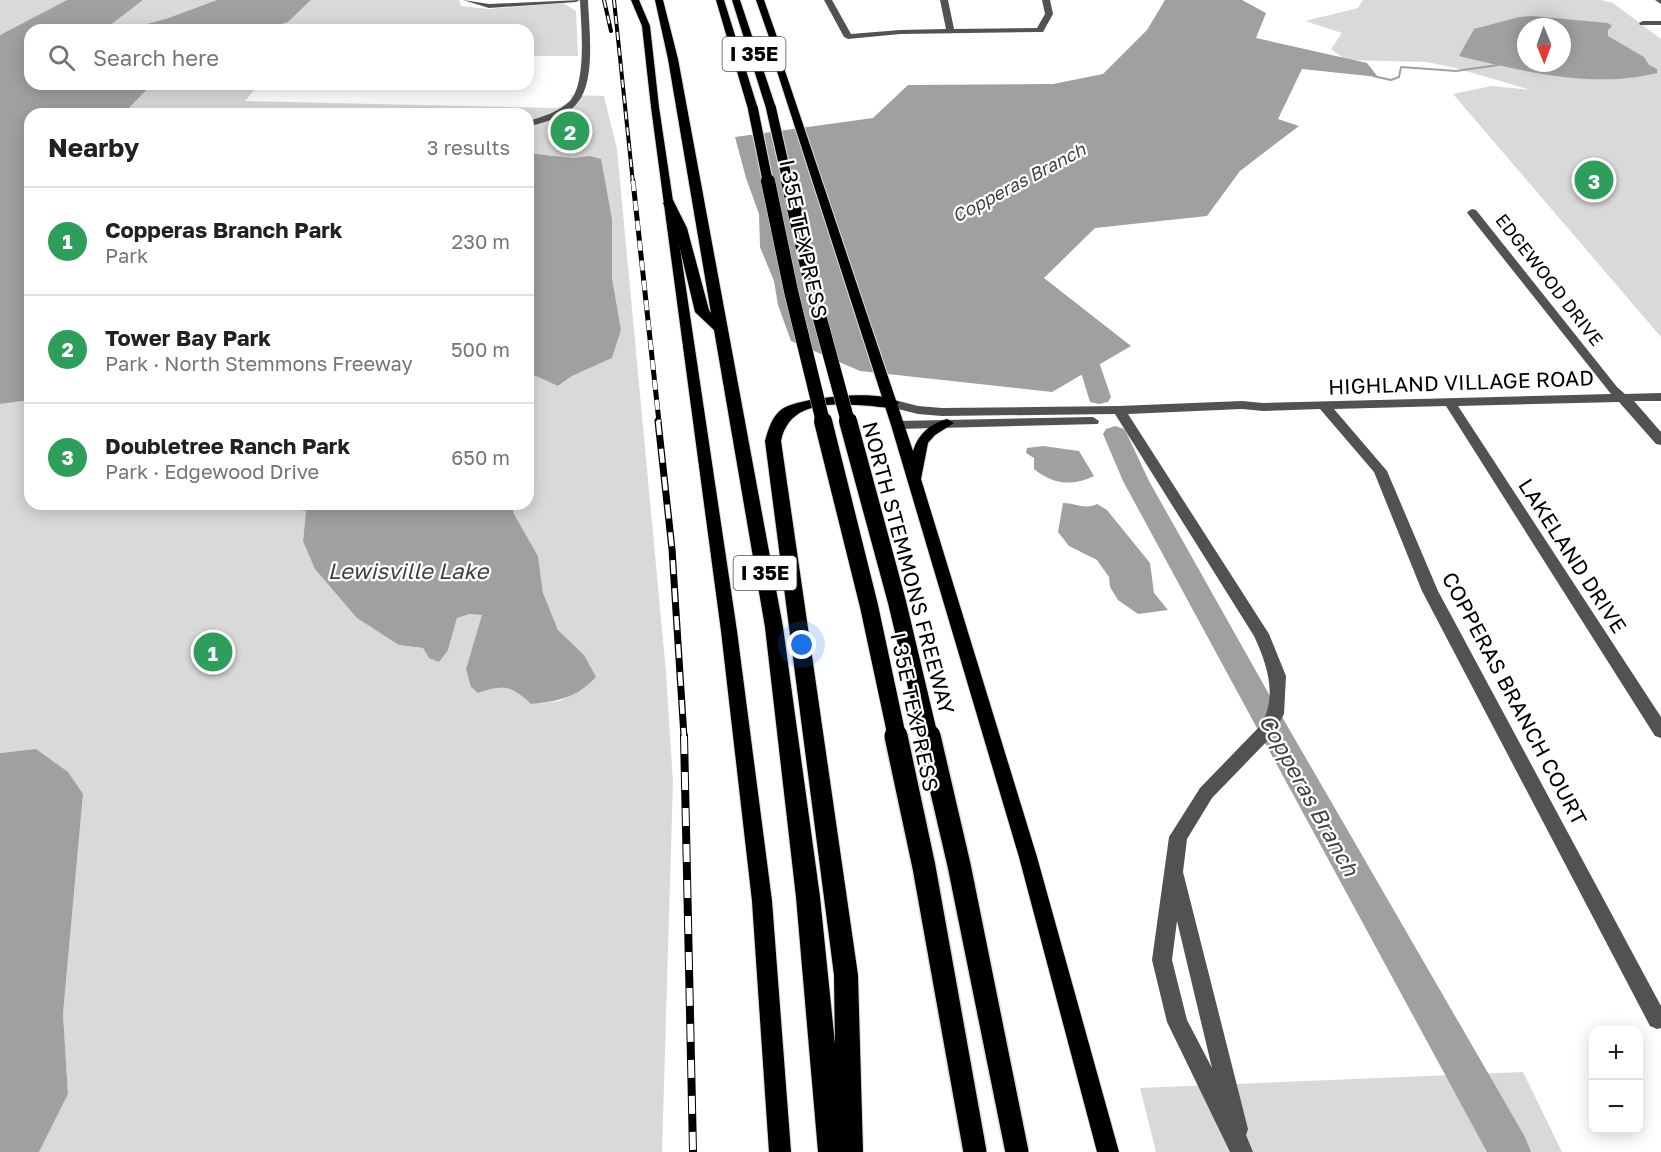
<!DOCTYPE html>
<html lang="en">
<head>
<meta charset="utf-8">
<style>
	body { margin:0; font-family:"Golos Text",sans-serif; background:#f6f6f6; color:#202124 }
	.controls { position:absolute; right:18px; bottom:18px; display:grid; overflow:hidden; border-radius:12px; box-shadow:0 3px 15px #0003 }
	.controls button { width:54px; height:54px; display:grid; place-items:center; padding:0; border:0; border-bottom:2px solid #e0e0e0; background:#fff; color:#202124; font:30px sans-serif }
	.compass { position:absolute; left:1517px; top:18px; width:54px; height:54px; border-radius:50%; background:#fff; box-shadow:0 3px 15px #0003; rotate:179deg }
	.you { position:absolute; left:802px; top:645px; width:21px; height:21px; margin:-15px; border:4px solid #fff; border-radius:50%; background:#1a73e8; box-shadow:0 0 0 9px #1a73e833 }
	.badge { display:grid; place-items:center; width:39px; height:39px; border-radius:50%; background:#db2777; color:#fff; font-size:20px; font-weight:700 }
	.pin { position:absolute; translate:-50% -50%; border:3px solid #fff; box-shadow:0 2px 6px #0006 }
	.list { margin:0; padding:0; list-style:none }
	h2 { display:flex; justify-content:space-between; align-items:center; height:78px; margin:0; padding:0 24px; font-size:26px }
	h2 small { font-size:20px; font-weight:400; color:#757577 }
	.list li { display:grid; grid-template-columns:39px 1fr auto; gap:18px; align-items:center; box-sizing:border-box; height:108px; padding:0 24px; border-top:2px solid #e0e0e0 }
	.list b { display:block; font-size:22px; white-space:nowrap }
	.list p { margin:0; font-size:20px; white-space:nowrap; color:#757577 }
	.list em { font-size:20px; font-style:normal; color:#757577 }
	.icon { flex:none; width:33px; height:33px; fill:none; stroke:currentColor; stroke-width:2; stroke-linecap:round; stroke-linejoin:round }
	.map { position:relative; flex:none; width:1661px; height:1152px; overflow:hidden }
	.search { position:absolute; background:#fff; box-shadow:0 3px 15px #0003; left:24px; top:24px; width:510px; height:66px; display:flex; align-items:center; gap:15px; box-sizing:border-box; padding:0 21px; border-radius:18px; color:#757577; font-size:22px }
	.panel { position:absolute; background:#fff; box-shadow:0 3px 15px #0003; left:24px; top:108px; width:510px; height:402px; border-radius:18px }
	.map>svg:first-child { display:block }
	.green { fill:#d9d9d9; fill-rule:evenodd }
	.water { fill:#a0a0a0; fill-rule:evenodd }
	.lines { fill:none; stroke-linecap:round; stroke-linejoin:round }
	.stream { stroke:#a0a0a0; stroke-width:2 }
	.river { fill:#a0a0a0; fill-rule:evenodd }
	.major-casing { stroke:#dbdbdb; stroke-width:2 }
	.highway-casing { stroke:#dbdbdb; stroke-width:2 }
	.minor { fill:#525252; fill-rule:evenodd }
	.major { fill:#000; fill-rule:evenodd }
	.highway { fill:#000; fill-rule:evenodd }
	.rail-far3-casing { stroke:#000; stroke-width:4 }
	.rail-far2-casing { stroke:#000; stroke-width:5 }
	.rail-far1-casing { stroke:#000; stroke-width:7 }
	.rail-casing { stroke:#000; stroke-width:8 }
	.rail-far3 { stroke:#fff; stroke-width:2; stroke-dasharray:8; stroke-linecap:butt }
	.rail-far2 { stroke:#fff; stroke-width:4; stroke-dasharray:10; stroke-linecap:butt }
	.rail-far1 { stroke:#fff; stroke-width:4.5; stroke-dasharray:14; stroke-linecap:butt }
	.rail { stroke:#fff; stroke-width:6; stroke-dasharray:18; stroke-linecap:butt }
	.highway-bridge-far3-casing { stroke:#dbdbdb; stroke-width:12; stroke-linecap:butt }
	.highway-bridge-far2-casing { stroke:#dbdbdb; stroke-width:15; stroke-linecap:butt }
	.highway-bridge-far1-casing { stroke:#dbdbdb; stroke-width:20; stroke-linecap:butt }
	.highway-bridge-casing { stroke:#dbdbdb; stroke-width:26; stroke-linecap:butt }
	.highway-bridge-far3 { stroke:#000; stroke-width:10 }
	.highway-bridge-far2 { stroke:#000; stroke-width:14 }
	.highway-bridge-far1 { stroke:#000; stroke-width:18 }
	.highway-bridge { stroke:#000; stroke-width:23 }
	.labels { text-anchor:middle; stroke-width:4.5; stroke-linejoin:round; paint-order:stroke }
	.far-water-label { font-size:18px; font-style:italic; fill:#414141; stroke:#fff }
	.far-street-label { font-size:18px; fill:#000; stroke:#fff }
	.shield { fill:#fff; stroke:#4c4c4c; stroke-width:1.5 }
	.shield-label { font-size:20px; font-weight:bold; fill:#000 }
	.street-label { font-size:21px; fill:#000; stroke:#fff }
	.water-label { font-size:22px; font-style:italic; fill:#414141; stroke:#fff }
</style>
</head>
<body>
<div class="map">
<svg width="1661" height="1152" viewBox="0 0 1661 1152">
	<rect width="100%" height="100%" fill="#fff"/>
	<path class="green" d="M 0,0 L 67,0 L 0,35 Z
		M 143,0 L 217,0 C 184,17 141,30 104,30 Z
		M 311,0 L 459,0 L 461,6 L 488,9 L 563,3 L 576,11 L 578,56 L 528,56 L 528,30 L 264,30 L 288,22 Z
		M 1363,0 L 1601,0 L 1613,3 L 1661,39 L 1661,337 L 1453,94 L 1492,86 L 1531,90 L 1452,67 L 1426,62 L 1346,60 L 1331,49 L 1342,33 L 1305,21 L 1358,8 ZM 1526,27 L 1562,27 L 1562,63 L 1526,63 Z
		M 152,84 L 259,84 L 245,101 L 558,108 L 570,101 L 571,95 L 604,96 L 617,149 L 666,672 L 673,782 L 662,1152 L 39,1152 L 68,1094 L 63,1014 L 83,794 L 36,749 L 0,753 L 0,404 L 30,400 L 30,504 L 261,504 L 306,511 L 303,541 L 399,645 L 423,648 L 429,658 L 448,650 L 457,618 L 470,614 L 483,615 L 466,669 L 478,693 C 505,684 511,686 531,704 L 560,701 L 584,688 L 584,655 L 558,630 L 543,593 L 538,556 L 514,514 L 512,504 L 528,504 L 528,377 L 536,376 L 559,386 L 572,376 L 612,358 L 621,330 L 612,278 L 612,219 L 589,156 L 572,158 L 528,153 L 528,114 L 111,114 L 129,108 Z
		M 1523,1072 L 1562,1152 L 1156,1152 L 1140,1088 Z"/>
	<path class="water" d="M 67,0 L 143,0 L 104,30 L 30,30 L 30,84 L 152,84 L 129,108 L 111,114 L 30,114 L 30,400 L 0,404 L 0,35 Z
		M 217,0 L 311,0 L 288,22 L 264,30 L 125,30 L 166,19 Z
		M 1165,0 L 1242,0 L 1266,13 L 1256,38 L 1367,63 L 1378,77 L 1302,69 L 1278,119 L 1299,126 L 1240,171 L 1207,216 L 1095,228 L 1044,278 L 1131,346 L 1052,392 L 860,371 L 791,341 L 778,305 L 774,281 L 760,247 L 759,214 L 746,178 L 735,137 L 873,118 L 908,85 L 1053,84 L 1103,74 L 1147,30 Z
		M 1532,16 L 1608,23 L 1612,26 L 1608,30 L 1608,36 L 1644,57 L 1649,65 L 1657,69 L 1657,73 C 1593,89 1521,71 1459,56 L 1474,29 L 1519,17 ZM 1526,27 L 1562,27 L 1562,63 L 1526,63 Z
		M 528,153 L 572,158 L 589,156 L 601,159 L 612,219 L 612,278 L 621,330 L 612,358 L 572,376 L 558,386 L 536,376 L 528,377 Z
		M 1043,446 L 1079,451 L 1094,476 C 1071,487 1053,484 1034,469 L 1034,458 L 1026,453 L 1027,448 Z
		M 1063,503 C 1076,503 1084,510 1097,504 L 1107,510 L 1150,563 L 1154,593 L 1168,610 L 1138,614 L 1118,600 L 1110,587 L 1109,577 L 1097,560 L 1069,546 L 1058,532 Z
		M 261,504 L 512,504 L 514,514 L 538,556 L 543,593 L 558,630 L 584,655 L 596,677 C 576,698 559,701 531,704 C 511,686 505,684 478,693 L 471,687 L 466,669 L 482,615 L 470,614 L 457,618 L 448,650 L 439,662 L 429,658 L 423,648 L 399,645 L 357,618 L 315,569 L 303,541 L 306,511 Z
		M 36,749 L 68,772 L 83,794 L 63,1014 L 68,1094 L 39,1152 L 0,1152 L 0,753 Z"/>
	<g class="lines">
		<path class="stream" d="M 1373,76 L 1391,80 L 1399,77 L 1401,67 L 1456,71 L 1498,65"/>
		<path class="river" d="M 1063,335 L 1071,337 L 1099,362 L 1111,397 L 1108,402 L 1099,404 L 1090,402 L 1080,369 L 1052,342 L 1055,337 Z
			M 1115,426 L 1124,429 L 1127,434 L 1149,481 L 1270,696 L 1525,1137 L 1531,1152 L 1487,1152 L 1123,481 L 1103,434 L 1106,429 Z"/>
		<g class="major-casing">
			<path id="major" d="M 631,0 L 639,0 L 650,26 L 659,107 L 737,631 L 772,901 L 791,1152 L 769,1152 L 752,901 L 721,631 L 651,107 L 642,26 Z
				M 756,0 L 764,0 L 777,37 L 782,62 L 913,451 C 918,434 930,424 947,419 L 954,423 L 935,435 L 928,443 L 921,479 L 1037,857 L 1119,1152 L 1097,1152 L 1019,857 L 891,425 L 774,62 L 769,37 Z"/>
		</g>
		<g class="highway-casing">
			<path id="highway" d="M 655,0 L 663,0 L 678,59 L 783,627 L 820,897 L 835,1044 L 834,975 L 765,441 C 768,430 772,416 782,409 C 799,397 886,388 899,403 C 892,410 881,407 872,406 C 837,404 790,398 781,441 L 858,975 L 863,1152 L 818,1152 L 796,897 L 765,627 L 714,330 L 695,312 L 675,228 L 663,203 L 669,199 L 673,200 L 687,228 L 709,310 L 711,313 L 668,59 Z
				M 716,0 L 724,0 L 758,109 L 757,111 L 753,112 L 748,109 Z
				M 732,0 L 740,0 L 776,108 L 775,110 L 767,110 L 766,108 Z"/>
		</g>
		<path class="minor" d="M 463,0 L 489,4 L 580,0 L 576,2 L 489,8 Z
			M 580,0 L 588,0 C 589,27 596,80 578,102 C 567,117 545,122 528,127 L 528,121 C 542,117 559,112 570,101 C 587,82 581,25 580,0 Z
			M 824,0 L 832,0 L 851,34 L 900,30 L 946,29 L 940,0 L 948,0 L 954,29 L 1037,28 L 1045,14 L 1042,0 L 1050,0 L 1053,14 L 1043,32 L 1040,32 L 900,34 L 848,39 L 844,37 Z
			M 1655,0 L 1661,0 L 1661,4 Z
			M 1643,21 L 1661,21 L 1661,25 L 1640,25 L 1639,23 Z
			M 167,108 L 170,109 L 173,114 L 165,114 L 163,111 Z
			M 1472,209 L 1476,210 L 1617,387 L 1625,394 L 1661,393 L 1661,401 L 1634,401 L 1661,432 L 1661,445 L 1656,444 L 1619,402 L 1458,406 L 1661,717 L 1661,738 L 1655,736 L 1446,406 L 1334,409 L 1387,471 L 1438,591 L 1661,1006 L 1661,1028 L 1657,1029 L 1650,1026 L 1422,591 L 1374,472 L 1320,409 L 1263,411 L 1242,409 L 1128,414 L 1269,634 L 1286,676 L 1284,714 L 1273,735 L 1212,798 L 1187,839 L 1183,872 L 1248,1129 L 1246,1135 L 1253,1152 L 1230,1152 L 1167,1022 L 1152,960 L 1169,837 L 1200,788 L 1261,725 C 1278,696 1267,664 1254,636 L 1115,414 L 942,416 L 918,414 L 886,406 L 885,403 L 891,399 L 918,406 L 942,408 L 1119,406 L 1242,401 L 1263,403 L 1611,394 L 1468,214 L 1467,212 ZM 1177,921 L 1212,1068 L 1187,1020 L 1172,960 Z
			M 1093,417 L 1099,421 L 1098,424 L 898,429 L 891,425 L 898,421 Z"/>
		<use href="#major" class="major"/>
		<use href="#highway" class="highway"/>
		<g class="rail-far3-casing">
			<path id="rail-far3" d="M 604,0 L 611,31
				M 614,0 L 633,183"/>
		</g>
		<g class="rail-far2-casing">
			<path id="rail-far2" d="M 633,181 L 659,422"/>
		</g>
		<g class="rail-far1-casing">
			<path id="rail-far1" d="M 658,421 L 672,549 L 684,737"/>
		</g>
		<g class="rail-casing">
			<path id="rail" d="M 684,736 L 693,1152"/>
		</g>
		<use href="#rail-far3" class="rail-far3"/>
		<use href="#rail-far2" class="rail-far2"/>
		<use href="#rail-far1" class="rail-far1"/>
		<use href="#rail" class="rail"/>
		<g class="highway-bridge-far3-casing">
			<path id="highway-bridge-far3" d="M 771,108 L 788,183
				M 753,109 L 768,183"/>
		</g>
		<g class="highway-bridge-far2-casing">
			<path id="highway-bridge-far2" d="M 768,181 L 791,291 L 823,422
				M 788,181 L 812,289 L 848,422"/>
		</g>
		<g class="highway-bridge-far1-casing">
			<path id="highway-bridge-far1" d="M 823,421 L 869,606 L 897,737
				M 848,421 L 897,602 L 929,737"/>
		</g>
		<g class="highway-bridge-casing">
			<path id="highway-bridge" d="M 896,736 L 924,867 L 975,1152
				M 929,736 L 959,865 L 1017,1152"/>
		</g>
		<use href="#highway-bridge-far3" class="highway-bridge-far3"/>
		<use href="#highway-bridge-far2" class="highway-bridge-far2"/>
		<use href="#highway-bridge-far1" class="highway-bridge-far1"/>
		<use href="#highway-bridge" class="highway-bridge"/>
	</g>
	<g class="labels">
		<g class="far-water-label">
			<text transform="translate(1019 183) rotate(-28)" y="6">Copperas Branch</text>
		</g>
		<g class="far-street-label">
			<text transform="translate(1549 280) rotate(52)" y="6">EDGEWOOD DRIVE</text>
		</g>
		<g class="shield">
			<rect x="722.5" y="37" width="63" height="34" rx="4.5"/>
			<rect x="733.5" y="556" width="63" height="34" rx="4.5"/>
		</g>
		<g class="shield-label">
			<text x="754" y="61">I 35E</text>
			<text x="765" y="580">I 35E</text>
		</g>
		<g class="street-label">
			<text transform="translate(803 239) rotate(78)" y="7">I 35E TEXPRESS</text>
			<text transform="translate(1461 383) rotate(-2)" y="7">HIGHLAND VILLAGE ROAD</text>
			<text transform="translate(1572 556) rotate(57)" y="7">LAKELAND DRIVE</text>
			<text transform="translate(908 568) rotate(75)" y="7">NORTH STEMMONS FREEWAY</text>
			<text transform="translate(1514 699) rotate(62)" y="7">COPPERAS BRANCH COURT</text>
			<text transform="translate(914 712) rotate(78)" y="7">I 35E TEXPRESS</text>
		</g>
		<g class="water-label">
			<text x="408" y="579">Lewisville Lake</text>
			<text transform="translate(1309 795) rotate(61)" y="8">Copperas Branch</text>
		</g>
	</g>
</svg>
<div class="controls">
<button>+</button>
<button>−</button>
</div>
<svg class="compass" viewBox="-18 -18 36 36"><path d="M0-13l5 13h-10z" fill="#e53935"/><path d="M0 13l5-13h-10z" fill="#757577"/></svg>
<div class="you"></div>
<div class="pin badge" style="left:213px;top:652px;background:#2e9e5b">1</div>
<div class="pin badge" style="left:570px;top:131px;background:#2e9e5b">2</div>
<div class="pin badge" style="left:1594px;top:180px;background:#2e9e5b">3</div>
<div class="search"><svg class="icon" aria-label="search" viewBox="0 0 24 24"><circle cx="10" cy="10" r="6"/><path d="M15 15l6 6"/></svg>Search here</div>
<section class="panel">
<h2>Nearby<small>3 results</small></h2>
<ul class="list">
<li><span class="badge" style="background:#2e9e5b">1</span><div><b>Copperas Branch Park</b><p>Park</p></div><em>230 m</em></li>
<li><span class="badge" style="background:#2e9e5b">2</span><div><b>Tower Bay Park</b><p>Park · North Stemmons Freeway</p></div><em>500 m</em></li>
<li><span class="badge" style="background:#2e9e5b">3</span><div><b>Doubletree Ranch Park</b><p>Park · Edgewood Drive</p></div><em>650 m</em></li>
</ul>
</section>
</div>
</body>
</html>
